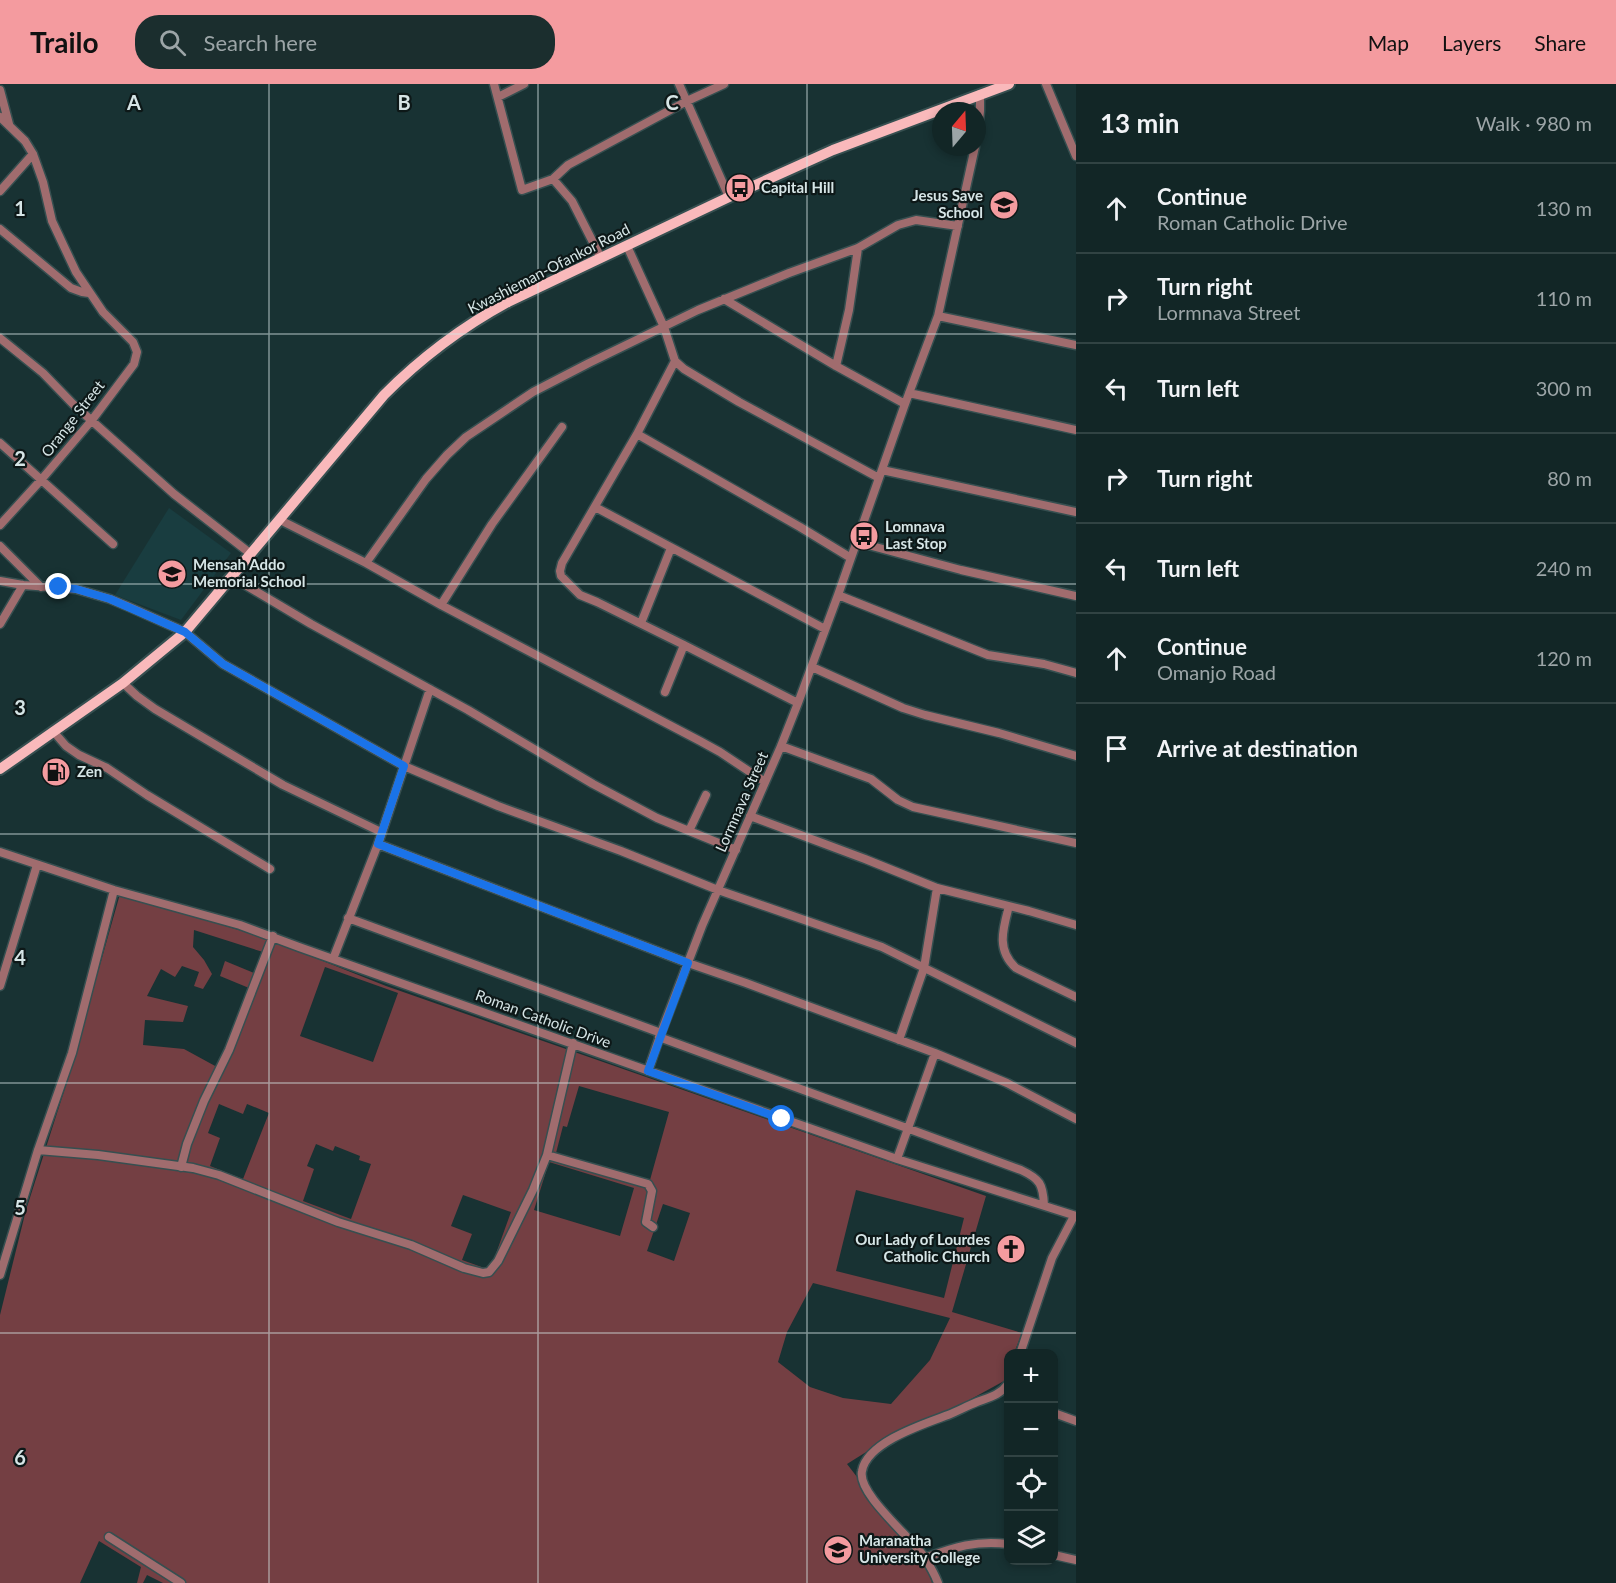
<!DOCTYPE html>
<html lang="en">
<head>
<meta charset="utf-8">
<style>
	body { margin:0; font-family:Lato,sans-serif; background:#1b2e2e; color:#f1f3f6 }
	.controls { position:absolute; right:18px; bottom:18px; display:grid; overflow:hidden; border-radius:12px; box-shadow:0 3px 9px #0003 }
	.controls button { width:54px; height:54px; display:grid; place-items:center; padding:0; border:0; border-bottom:2px solid #314343; background:#122626; color:#f1f3f6; font:30px sans-serif }
	.compass { position:absolute; left:932px; top:18px; width:54px; height:54px; border-radius:50%; background:#122626; box-shadow:0 3px 9px #0003; rotate:19deg }
	.stop { position:absolute; width:18px; height:18px; margin:-14px; border:4px solid #1a73e8; border-radius:50%; background:#fff }
	.stop.end { background:#1a73e8; border-color:#fff; box-shadow:0 2px 6px #0008 }
	.list { margin:0; padding:0; list-style:none }
	h2 { display:flex; justify-content:space-between; align-items:center; height:78px; margin:0; padding:0 24px; font-size:26px }
	h2 small { font-size:20px; font-weight:400; color:#9ca5a7 }
	.list li { display:grid; grid-template-columns:39px 1fr auto; gap:18px; align-items:center; box-sizing:border-box; height:90px; padding:0 24px; border-top:2px solid #314343 }
	.list b { display:block; font-size:22px; white-space:nowrap }
	.list p { margin:0; font-size:20px; white-space:nowrap; color:#9ca5a7 }
	.list em { font-size:20px; font-style:normal; color:#9ca5a7 }
	.icon { flex:none; width:33px; height:33px; fill:none; stroke:currentColor; stroke-width:2; stroke-linecap:round; stroke-linejoin:round }
	.map { position:relative; flex:none; width:1076px; height:1499px; overflow:hidden }
	header { display:flex; align-items:center; gap:36px; box-sizing:border-box; height:84px; padding:0 30px; background:#f49b9f; color:#111 }
	header strong { font-size:28px }
	nav { display:flex; gap:33px; margin-inline-start:auto; font-size:21px }
	.search { width:420px; height:54px; background:#1b2e2e; display:flex; align-items:center; gap:15px; box-sizing:border-box; padding:0 21px; border-radius:24px; color:#9ca5a7; font-size:22px }
	main { display:flex }
	aside { flex:1; background:#122626 }
	.map>svg:first-child { display:block }
	.built { fill:#193d40 }
	.green { fill:#743f43; fill-rule:evenodd }
	.lines { fill:none; stroke-linecap:round; stroke-linejoin:round }
	.minor-casing { stroke:#364f50; stroke-width:11 }
	.major-casing { stroke:#364f50; stroke-width:14 }
	.minor { stroke:#a06c6e; stroke-width:8 }
	.major { stroke:#f9b9bb; stroke-width:10 }
	.route { stroke:#1a73e8; stroke-width:8 }
	.grid { fill:none; stroke:#d6e5e6; stroke-width:1.5; stroke-opacity:0.55 }
	.labels { text-anchor:middle; stroke-width:4.5; stroke-linejoin:round; paint-order:stroke }
	.poi-label { font-size:15px; font-weight:bold; fill:#d6e5e6; stroke:#0d1818; text-anchor:start }
	.street-label { font-size:15px; fill:#d6e5e6; stroke:#0d1818 }
	.grid-label { font-size:20px; text-anchor:middle; font-weight:bold; fill:#d6e5e6; stroke:#0d1818; stroke-width:4.5; stroke-linejoin:round; paint-order:stroke }
</style>
</head>
<body>
<header>
<strong>Trailo</strong>
<div class="search"><svg class="icon" aria-label="search" viewBox="0 0 24 24"><circle cx="10" cy="10" r="6"/><path d="M15 15l6 6"/></svg>Search here</div>
<nav><a>Map</a><a>Layers</a><a>Share</a></nav>
</header>
<main>
<div class="map">
<svg width="1076" height="1499" viewBox="0 0 1076 1499">
	<rect width="100%" height="100%" fill="#183233"/>
	<path class="built" d="M 169,424 L 231,469 L 181,536 L 115,511 Z"/>
	<path class="green" d="M 120,810 L 265,854 L 386,902 L 986,1112 L 952,1228 L 1022,1249 L 1014,1269 L 1008,1270 L 1008,1285 L 1004,1297 L 951,1326 L 906,1343 L 847,1380 L 928,1485 L 932,1499 L 163,1499 L 147,1491 L 143,1499 L 137,1499 L 141,1483 L 99,1457 L 80,1499 L 0,1499 L 0,1231 L 26,1126 L 66,1001 ZM 194,846 L 263,868 L 254,889 L 225,877 L 220,892 L 249,904 L 217,983 L 184,965 L 143,961 L 145,936 L 183,938 L 188,922 L 147,912 L 161,885 L 175,893 L 182,882 L 199,888 L 194,902 L 203,905 L 212,890 L 204,876 L 193,863 ZM 325,883 L 398,909 L 373,978 L 300,952 ZM 579,1002 L 669,1028 L 650,1096 L 556,1069 L 563,1042 L 567,1043 ZM 219,1020 L 243,1030 L 247,1020 L 269,1029 L 243,1095 L 210,1082 L 220,1054 L 208,1049 ZM 316,1060 L 333,1067 L 335,1062 L 360,1072 L 359,1076 L 371,1080 L 351,1135 L 303,1117 L 314,1085 L 307,1082 ZM 549,1078 L 634,1104 L 620,1152 L 534,1126 ZM 856,1106 L 964,1134 L 944,1214 L 836,1187 ZM 463,1111 L 511,1128 L 490,1186 L 462,1176 L 472,1150 L 451,1142 ZM 663,1120 L 690,1129 L 674,1177 L 647,1167 ZM 813,1199 L 950,1234 L 930,1276 L 891,1320 L 843,1314 L 810,1303 L 778,1278 L 787,1248 Z"/>
	<g class="lines">
		<g class="minor-casing">
			<path id="minor" d="M 494,0 L 522,106 L 553,95 L 568,81 L 687,17 L 724,0
				M 679,0 L 729,113
				M 1046,0 L 1076,72
				M 0,6 L 9,40
				M 498,13 L 524,0
				M 0,33 L 25,57 L 33,70 L 43,98 L 52,137 L 76,188 L 103,228 L 133,258 L 137,268 L 134,280 L 92,336 L 41,396 L 0,441
				M 977,56 L 980,27 L 980,10
				M 553,95 L 572,117 L 601,174
				M 0,107 L 33,70
				M 0,145 L 71,204 L 82,208 L 89,209
				M 627,162 L 664,243 L 675,277 L 684,285 L 739,318 L 879,394
				M 724,215 L 836,282 L 905,320
				M 938,232 L 1076,261
				M 0,254 L 43,289 L 73,320 L 174,410 L 251,470
				M 675,277 L 637,350 L 562,479 L 560,487 L 561,492 L 580,511 L 597,518 L 684,561 L 798,619
				M 836,282 L 849,226 L 858,164
				M 909,309 L 1076,346
				M 637,350 L 800,443 L 851,474
				M 0,359 L 113,460
				M 882,386 L 1076,428
				M 595,423 L 825,545
				M 280,436 L 366,479 L 441,521 L 700,657 L 720,668 L 765,698
				M 857,458 L 961,486 L 1076,512
				M 0,462 L 41,503
				M 366,479 L 426,395 L 447,371 L 466,353 L 533,308 L 589,279 L 698,226 L 789,189 L 858,164 L 898,141 L 916,136 L 958,142
				M 232,493 L 311,540 L 468,626 L 593,700 L 657,734 L 736,766
				M 0,497 L 23,501 L 76,505 L 110,515 L 129,523 L 185,548 L 223,580 L 404,682 L 498,722 L 621,767 L 718,806 L 882,863 L 1076,959
				M 838,511 L 988,571 L 1044,580 L 1076,589
				M 441,521 L 492,440 L 562,343
				M 641,539 L 671,464
				M 0,540 L 23,501
				M 812,583 L 903,624 L 925,631 L 999,649 L 1076,672
				M 123,599 L 137,612 L 155,625 L 283,701 L 381,748
				M 665,608 L 684,561
				M 53,647 L 66,662 L 79,671 L 107,684 L 147,711 L 270,785
				M 781,662 L 871,695 L 898,716 L 913,723 L 1076,759
				M 750,732 L 865,775 L 937,804 L 1029,827 L 1076,841
				M 689,747 L 706,711
				M 378,760 L 688,879 L 746,899 L 935,969 L 1007,999 L 1076,1035
				M 0,768 L 114,806 L 240,841 L 299,863 L 897,1075 L 1076,1132
				M 1009,822 C 1003,845 996,866 1016,884 L 1076,913
				M 348,834 L 661,949
				M 333,875 L 378,760 L 430,605
				M 0,902 L 37,781
				M 659,953 L 1021,1086 C 1040,1095 1043,1100 1044,1121
				M 899,956 L 924,884 L 937,804
				M 648,987 L 661,949 L 702,842 L 781,662 L 798,619 L 838,511 L 905,320 L 938,232 L 975,63
				M 38,1066 L 98,1071 L 193,1084 L 219,1091 L 338,1138 L 411,1161 L 464,1184 L 483,1189 L 489,1188 L 498,1177 L 533,1106 L 547,1071 L 573,959
				M 547,1071 L 648,1100 L 652,1107 L 646,1138 L 653,1143
				M 897,1075 L 935,969
				M 181,1083 L 187,1060 L 204,1017 L 229,966 L 273,852
				M 0,1191 L 38,1066 L 72,969 L 114,806
				M 1020,1270 L 1052,1174 L 1074,1132
				M 1054,1329 L 1076,1337
				M 109,1453 L 181,1499
				M 1054,1471 L 1076,1476
				M 925,1474 C 954,1463 977,1456 1008,1460
				M 938,1499 C 935,1491 930,1482 925,1474 C 912,1454 857,1410 862,1387 C 867,1358 924,1340 948,1331 C 958,1327 967,1322 977,1318 C 990,1313 1000,1311 1008,1300"/>
		</g>
		<g class="major-casing">
			<path id="major" d="M 0,685 L 123,599 L 185,548 L 384,311 C 421,274 462,243 508,218 L 729,113 L 833,66 L 1009,0"/>
		</g>
		<use href="#minor" class="minor"/>
		<use href="#major" class="major"/>
	</g>
	<g class="lines">
		<path class="route" d="M 59,503 L 76,505 L 110,515 L 185,548 L 223,580 L 404,682 L 378,760 L 688,879 L 648,987 L 782,1035"/>
	</g>
	<path class="grid" d="M 269,0 L 269,1499M 538,0 L 538,1499M 807,0 L 807,1499M 0,250 L 1076,250M 0,500 L 1076,500M 0,750 L 1076,750M 0,999 L 1076,999M 0,1249 L 1076,1249"/>
	<defs>
		<g id="bus-disc" transform="scale(1.5)"><circle r="9.5" fill="#f49b9f" stroke="#0d1818"/><path d="M-5-6H5V4H4V6H2V4H-2V6H-4V4H-5ZM-3.5-4V0h7V-4ZM-3.5 1.2v1.5H-2V1.2ZM2 1.2v1.5H3.5V1.2Z" fill="#111"/></g>
		<g id="school-disc" transform="scale(1.5)"><circle r="9.5" fill="#f49b9f" stroke="#0d1818"/><path d="M0-5L7-2L0 1L-7-2ZM-4 1L0 2.5L4 1V4Q0 6-4 4Z" fill="#111"/></g>
		<g id="fuel-disc" transform="scale(1.5)"><circle r="9.5" fill="#f49b9f" stroke="#0d1818"/><path d="M-5.5-6h7V0h2V4h1.3V-2.5L3-4.5l.8-.8L6-3V5H2.5V1h-1V6h-7ZM-4.2-4.7v3.2H.2V-4.7Z" fill="#111"/></g>
		<g id="church-disc" transform="scale(1.5)"><circle r="9.5" fill="#f49b9f" stroke="#0d1818"/><path d="M-1.2-6h2.4v3.5h3.3v2.4h-3.3V6h-2.4V-.1h-3.3v-2.4h3.3Z" fill="#111"/></g>
		<g id="university-disc" transform="scale(1.5)"><circle r="9.5" fill="#f49b9f" stroke="#0d1818"/><path d="M0-5L7-2L0 1L-7-2ZM-4 1L0 2.5L4 1V4Q0 6-4 4Z" fill="#111"/></g>
	</defs>
	<g fill-rule="evenodd">
		<use href="#bus-disc" x="740" y="104"/>
		<use href="#school-disc" x="1004" y="121"/>
		<use href="#bus-disc" x="864" y="452"/>
		<use href="#school-disc" x="172" y="490"/>
		<use href="#fuel-disc" x="56" y="688"/>
		<use href="#church-disc" x="1011" y="1165"/>
		<use href="#university-disc" x="838" y="1466"/>
	</g>
	<g class="labels">
		<g class="poi-label">
			<text x="761" y="109">Capital Hill</text>
			<text x="983" y="117" text-anchor="end">Jesus Save<tspan x="983" dy="17">School</tspan></text>
			<text x="885" y="448">Lomnava<tspan x="885" dy="17">Last Stop</tspan></text>
			<text x="193" y="486">Mensah Addo<tspan x="193" dy="17">Memorial School</tspan></text>
			<text x="77" y="693">Zen</text>
			<text x="990" y="1161" text-anchor="end">Our Lady of Lourdes<tspan x="990" dy="17">Catholic Church</tspan></text>
			<text x="859" y="1462">Maranatha<tspan x="859" dy="17">University College</tspan></text>
		</g>
		<g class="street-label">
			<text transform="translate(549 185) rotate(-27)" y="5">Kwashieman-Ofankor Road</text>
			<text transform="translate(73 335) rotate(-52)" y="5">Orange Street</text>
			<text transform="translate(742 718) rotate(-66)" y="5">Lormnava Street</text>
			<text transform="translate(543 935) rotate(20)" y="5">Roman Catholic Drive</text>
		</g>
	</g>
	<g class="grid-label">
		<text x="134" y="26">A</text>
		<text x="404" y="26">B</text>
		<text x="672" y="26">C</text>
		<text x="20" y="132">1</text>
		<text x="20" y="382">2</text>
		<text x="20" y="631">3</text>
		<text x="20" y="881">4</text>
		<text x="20" y="1131">5</text>
		<text x="20" y="1381">6</text>
	</g>
</svg>
<div class="controls">
<button>+</button>
<button>−</button>
<button><svg class="icon" aria-label="locate" viewBox="0 0 24 24"><circle cx="12" cy="12" r="6"/><path d="M12 2v4M12 18v4M2 12h4M18 12h4"/></svg></button>
<button><svg class="icon" aria-label="layers" viewBox="0 0 24 24"><path d="M12 4l9 5-9 5-9-5zM3 14l9 5 9-5"/></svg></button>
</div>
<svg class="compass" viewBox="-18 -18 36 36"><path d="M0-13l5 13h-10z" fill="#e53935"/><path d="M0 13l5-13h-10z" fill="#9ca5a7"/></svg>
<div class="stop" style="left:782px;top:1035px"></div>
<div class="stop end" style="left:59px;top:503px"></div>
</div>
<aside>
<h2>13 min<small>Walk · 980 m</small></h2>
<ul class="list">
<li><svg class="icon" aria-label="ahead" viewBox="0 0 24 24"><path d="M12 20V5M6 11l6-6 6 6"/></svg><div><b>Continue</b><p>Roman Catholic Drive</p></div><em>130 m</em></li>
<li><svg class="icon" aria-label="right" viewBox="0 0 24 24"><path d="M7 20v-9h11M14 6l5 5-5 5"/></svg><div><b>Turn right</b><p>Lormnava Street</p></div><em>110 m</em></li>
<li><svg class="icon" aria-label="left" viewBox="0 0 24 24"><path d="M17 20v-9H6M10 6l-5 5 5 5"/></svg><div><b>Turn left</b></div><em>300 m</em></li>
<li><svg class="icon" aria-label="right" viewBox="0 0 24 24"><path d="M7 20v-9h11M14 6l5 5-5 5"/></svg><div><b>Turn right</b></div><em>80 m</em></li>
<li><svg class="icon" aria-label="left" viewBox="0 0 24 24"><path d="M17 20v-9H6M10 6l-5 5 5 5"/></svg><div><b>Turn left</b></div><em>240 m</em></li>
<li><svg class="icon" aria-label="ahead" viewBox="0 0 24 24"><path d="M12 20V5M6 11l6-6 6 6"/></svg><div><b>Continue</b><p>Omanjo Road</p></div><em>120 m</em></li>
<li><svg class="icon" aria-label="arrive" viewBox="0 0 24 24"><path d="M6 21V4h12l-3 4 3 4H6"/></svg><div><b>Arrive at destination</b></div></li>
</ul>
</aside>
</main>
</body>
</html>
